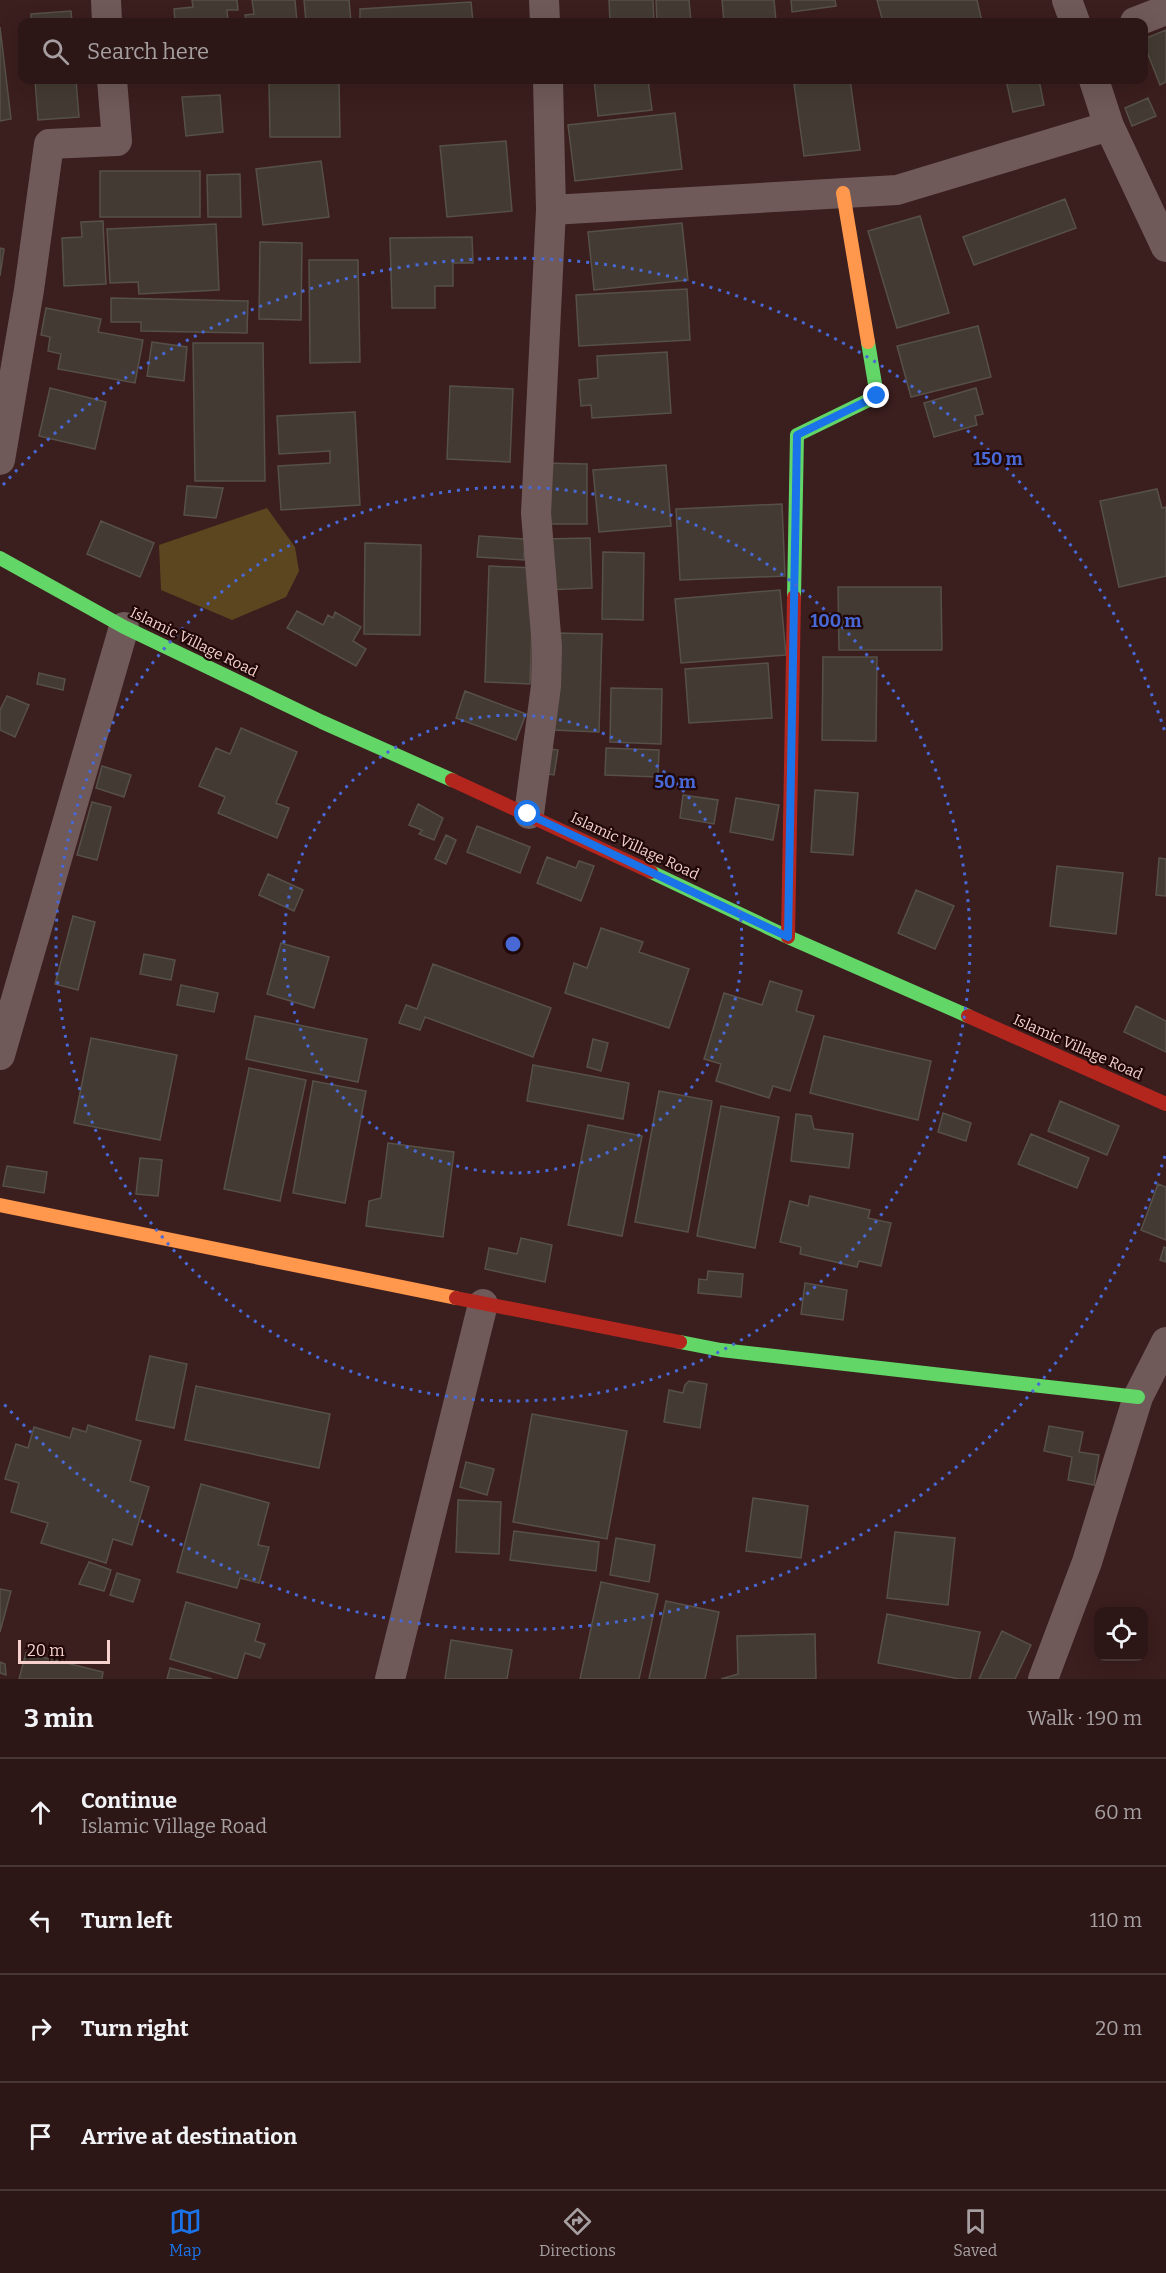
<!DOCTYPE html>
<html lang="en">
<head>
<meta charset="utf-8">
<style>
	body { margin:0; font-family:Bitter,serif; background:#382323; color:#f1f3f6 }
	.controls { position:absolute; right:18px; bottom:18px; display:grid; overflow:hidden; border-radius:12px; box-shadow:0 6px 24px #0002 }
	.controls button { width:54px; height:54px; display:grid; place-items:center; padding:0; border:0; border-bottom:2px solid #483535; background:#2c1616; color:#f1f3f6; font:30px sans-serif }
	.scale { position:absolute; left:18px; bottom:15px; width:92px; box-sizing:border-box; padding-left:6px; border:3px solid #f6d1ce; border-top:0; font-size:16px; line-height:21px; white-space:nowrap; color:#f6d1ce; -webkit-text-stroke:4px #1f0807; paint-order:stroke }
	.stop { position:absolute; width:18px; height:18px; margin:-14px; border:4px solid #1a73e8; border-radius:50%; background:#fff }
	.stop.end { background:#1a73e8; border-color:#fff; box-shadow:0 2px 6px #0008 }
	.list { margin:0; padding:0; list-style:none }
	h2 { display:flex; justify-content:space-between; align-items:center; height:78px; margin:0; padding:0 24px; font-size:26px }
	h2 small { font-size:20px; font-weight:400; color:#a69fa1 }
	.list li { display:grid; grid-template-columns:39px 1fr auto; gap:18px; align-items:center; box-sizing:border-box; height:108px; padding:0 24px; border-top:2px solid #483535 }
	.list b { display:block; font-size:22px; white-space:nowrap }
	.list p { margin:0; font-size:20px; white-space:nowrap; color:#a69fa1 }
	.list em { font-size:20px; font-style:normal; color:#a69fa1 }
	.icon { flex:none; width:33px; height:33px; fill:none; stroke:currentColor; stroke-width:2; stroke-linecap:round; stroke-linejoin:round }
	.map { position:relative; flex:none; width:1166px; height:1679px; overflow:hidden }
	.search { position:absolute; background:#2c1616; box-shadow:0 6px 24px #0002; left:18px; right:18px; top:18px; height:66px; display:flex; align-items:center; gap:15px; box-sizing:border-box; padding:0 21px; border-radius:12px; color:#a69fa1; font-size:22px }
	.sheet { height:510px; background:#2c1616 }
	nav { display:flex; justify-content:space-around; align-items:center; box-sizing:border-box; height:84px; border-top:2px solid #483535; background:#2c1616; font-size:16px; color:#a69fa1 }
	nav a { display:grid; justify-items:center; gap:3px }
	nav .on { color:#1a73e8 }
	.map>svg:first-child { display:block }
	.green { fill:#5c461f }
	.building { fill:#433b33; stroke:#565048; stroke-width:1.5 }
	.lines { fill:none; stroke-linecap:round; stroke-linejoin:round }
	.street { stroke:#705a59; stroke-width:30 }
	.fast { stroke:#63d668; stroke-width:14 }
	.slow { stroke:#ff974d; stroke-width:14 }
	.jam { stroke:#b3261e; stroke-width:14 }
	.route { stroke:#1a73e8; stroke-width:8 }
	.ring { fill:none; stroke:#4868d6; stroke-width:3; stroke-dasharray:3 6 }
	.labels { text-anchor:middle; stroke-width:4.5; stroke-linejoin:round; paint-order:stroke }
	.street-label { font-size:15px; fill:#f6d1ce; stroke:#1f0807 }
	.centre { fill:#4868d6; stroke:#1f0807; stroke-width:3 }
	.ring-label { font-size:18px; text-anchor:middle; font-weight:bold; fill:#4868d6; stroke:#1f0807; stroke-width:4.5; stroke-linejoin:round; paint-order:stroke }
</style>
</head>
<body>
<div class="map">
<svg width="1166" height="1679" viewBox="0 0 1166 1679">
	<rect width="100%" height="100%" fill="#3b1e1e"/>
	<path class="green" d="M 267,508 L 295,547 L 299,571 L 286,597 L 232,620 L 161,590 L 159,545 Z"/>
	<path class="building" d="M 192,0 L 237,0 L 238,10 L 227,10 L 228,22 L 175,22 L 174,9 L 193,7 Z
		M 252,0 L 295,0 L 297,22 L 246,22 L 245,15 L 254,14 Z
		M 304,0 L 349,0 L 351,22 L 306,22 Z
		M 609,0 L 653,0 L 654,22 L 610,22 Z
		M 656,0 L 689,0 L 691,22 L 657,22 Z
		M 722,0 L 774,0 L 776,21 L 724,22 Z
		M 791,0 L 835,0 L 836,6 L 792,12 Z
		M 877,0 L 977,0 L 982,22 L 883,22 Z
		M 471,2 L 473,22 L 360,22 L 360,9 Z
		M 71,11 L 72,22 L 31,22 L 31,14 Z
		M 0,27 L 11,119 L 0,121 Z
		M 1166,30 L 1166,82 L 1160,85 L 1144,44 L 1144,39 Z
		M 35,80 L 76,80 L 79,117 L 38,120 Z
		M 594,80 L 648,80 L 652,110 L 598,116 Z
		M 828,80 L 850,80 L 860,150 L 804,156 L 794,84 Z
		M 1006,80 L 1039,80 L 1044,105 L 1013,112 Z
		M 339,81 L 340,137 L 270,137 L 269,82 Z
		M 220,95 L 223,132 L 186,136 L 182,97 Z
		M 1148,98 L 1156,116 L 1132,126 L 1125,108 Z
		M 675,113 L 682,169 L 575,181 L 568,125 Z
		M 506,141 L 512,211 L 447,217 L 440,146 Z
		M 321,161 L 329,217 L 263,225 L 256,169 Z
		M 100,171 L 200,171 L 200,217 L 100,217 Z
		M 240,174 L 241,217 L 208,217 L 207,175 Z
		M 1065,199 L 1076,228 L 974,265 L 963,237 Z
		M 920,216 L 949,313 L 897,328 L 868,231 Z
		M 103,221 L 106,284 L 64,286 L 62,238 L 82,237 L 81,222 Z
		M 682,223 L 688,280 L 594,290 L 588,232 Z
		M 216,224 L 219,290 L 139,294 L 138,282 L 110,283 L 107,229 Z
		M 472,237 L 473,263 L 453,263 L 453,286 L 435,286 L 435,308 L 392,308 L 390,238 Z
		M 260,242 L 302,243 L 301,320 L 259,319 Z
		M 0,248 L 4,249 L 0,276 Z
		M 309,260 L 358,260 L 360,362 L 310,363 Z
		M 687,289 L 690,340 L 579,346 L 576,295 Z
		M 111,298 L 248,301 L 247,333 L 141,331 L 141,322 L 111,322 Z
		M 46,308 L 101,319 L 98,332 L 143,340 L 135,383 L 58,369 L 61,354 L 48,351 L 50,337 L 41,335 Z
		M 978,326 L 991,377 L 911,397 L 897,346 Z
		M 152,342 L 187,347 L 184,381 L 147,376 Z
		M 193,343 L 263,343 L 265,481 L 195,481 Z
		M 667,352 L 671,413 L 592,418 L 591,405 L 581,406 L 579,380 L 598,378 L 597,356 Z
		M 450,386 L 513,389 L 510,462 L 447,459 Z
		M 50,388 L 106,402 L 95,449 L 39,436 Z
		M 976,388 L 983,414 L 975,416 L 977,425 L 934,437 L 924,403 Z
		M 355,412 L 360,505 L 281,510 L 278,466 L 330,463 L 330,451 L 279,454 L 277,416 Z
		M 545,463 L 587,464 L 587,524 L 544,524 Z
		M 666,465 L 671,526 L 599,532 L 593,470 Z
		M 187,486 L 223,488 L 216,518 L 184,515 Z
		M 1157,489 L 1162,508 L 1166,507 L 1166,576 L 1119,587 L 1100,501 Z
		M 782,504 L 785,576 L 680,580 L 676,509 Z
		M 101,521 L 154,543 L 140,577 L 87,554 Z
		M 479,536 L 525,539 L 524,560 L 477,557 Z
		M 590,538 L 592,588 L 544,590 L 542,539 Z
		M 365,543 L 421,545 L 420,635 L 364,634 Z
		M 603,552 L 644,553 L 643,620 L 602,619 Z
		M 489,566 L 534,568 L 530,684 L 485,682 Z
		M 838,587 L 941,587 L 942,650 L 839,650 Z
		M 780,590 L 786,655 L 681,663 L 675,599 Z
		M 297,611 L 323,625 L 328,615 L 333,618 L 335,612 L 361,627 L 353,641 L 366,649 L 356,666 L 287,628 Z
		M 556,633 L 602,634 L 599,732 L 553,730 Z
		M 823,657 L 877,657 L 876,741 L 822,740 Z
		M 768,663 L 772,718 L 689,723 L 685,669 Z
		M 39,673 L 65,679 L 63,690 L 37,684 Z
		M 611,688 L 662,689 L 661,744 L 610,742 Z
		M 465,691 L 526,714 L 516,740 L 456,718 Z
		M 7,696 L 29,705 L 15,737 L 0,730 L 0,710 Z
		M 241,728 L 297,752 L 276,803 L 289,808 L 277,838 L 218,813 L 225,797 L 199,786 L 216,748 L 230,754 Z
		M 539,747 L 558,750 L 554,775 L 535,772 Z
		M 606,748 L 659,750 L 658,777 L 605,775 Z
		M 102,766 L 131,775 L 124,797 L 96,788 Z
		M 815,790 L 858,793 L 853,855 L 811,852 Z
		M 683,795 L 718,800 L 714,824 L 680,818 Z
		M 736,798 L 779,805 L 773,840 L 730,832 Z
		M 92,802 L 111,807 L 97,860 L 77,855 Z
		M 418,804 L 443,818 L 434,840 L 419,834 L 422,830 L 409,825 Z
		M 477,826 L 530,847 L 520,873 L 467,852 Z
		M 446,835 L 456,840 L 446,864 L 435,859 Z
		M 547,857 L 576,868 L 579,861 L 594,866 L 581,901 L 537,883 Z
		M 1159,858 L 1166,859 L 1166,896 L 1156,895 Z
		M 1057,866 L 1123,873 L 1116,934 L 1050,926 Z
		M 268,874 L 303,890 L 294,911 L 259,895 Z
		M 916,890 L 954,906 L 935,949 L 898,933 Z
		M 73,916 L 95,922 L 78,990 L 55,984 Z
		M 601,928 L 643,942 L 639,952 L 689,969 L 669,1028 L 565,993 L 574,963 L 587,968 Z
		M 281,943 L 329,957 L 314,1008 L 267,994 Z
		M 144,954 L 175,960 L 171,980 L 140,974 Z
		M 433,964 L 551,1008 L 533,1057 L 425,1017 L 420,1030 L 399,1023 L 406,1005 L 417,1009 Z
		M 770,981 L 802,991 L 796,1011 L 814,1016 L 790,1091 L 773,1086 L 769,1098 L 716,1081 L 721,1064 L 704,1059 L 724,993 L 762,1005 Z
		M 181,985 L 218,993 L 214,1012 L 177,1005 Z
		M 1136,1006 L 1166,1021 L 1166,1052 L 1124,1032 Z
		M 255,1016 L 367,1039 L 358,1082 L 246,1059 Z
		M 824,1036 L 931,1061 L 918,1120 L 810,1093 Z
		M 91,1038 L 177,1055 L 160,1140 L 74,1123 Z
		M 593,1039 L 608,1043 L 601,1071 L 587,1067 Z
		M 533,1065 L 629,1083 L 623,1119 L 527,1101 Z
		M 249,1068 L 306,1080 L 280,1201 L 224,1189 Z
		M 313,1081 L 366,1091 L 345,1203 L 293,1193 Z
		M 659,1091 L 712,1101 L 688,1232 L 635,1222 Z
		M 1060,1101 L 1119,1126 L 1107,1155 L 1048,1131 Z
		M 721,1106 L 779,1117 L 755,1248 L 697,1236 Z
		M 943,1113 L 971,1123 L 966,1141 L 938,1132 Z
		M 796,1114 L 811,1116 L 814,1129 L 853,1134 L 849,1168 L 791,1161 Z
		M 588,1125 L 642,1136 L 622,1236 L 568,1225 Z
		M 1031,1134 L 1089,1158 L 1077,1188 L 1018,1164 Z
		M 388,1143 L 454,1152 L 443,1237 L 366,1226 L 369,1201 L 381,1198 Z
		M 140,1158 L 162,1160 L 158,1196 L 136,1194 Z
		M 7,1166 L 47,1172 L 44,1193 L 3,1186 Z
		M 1158,1184 L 1166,1187 L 1166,1240 L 1141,1230 Z
		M 810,1196 L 870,1210 L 868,1218 L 891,1223 L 881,1266 L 859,1261 L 857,1267 L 800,1254 L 801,1247 L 780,1242 L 790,1201 L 808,1206 Z
		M 521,1238 L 552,1245 L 545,1282 L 485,1269 L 489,1248 L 517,1254 Z
		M 1164,1247 L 1166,1248 L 1166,1262 L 1160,1260 Z
		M 708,1271 L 743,1274 L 741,1297 L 698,1293 L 699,1279 L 707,1280 Z
		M 805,1283 L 847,1290 L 843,1320 L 801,1314 Z
		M 150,1356 L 187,1364 L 174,1428 L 136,1420 Z
		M 689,1381 L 707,1384 L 700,1428 L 664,1422 L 669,1390 L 683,1393 L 685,1385 Z
		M 196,1386 L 330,1414 L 319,1468 L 185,1440 Z
		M 532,1414 L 627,1431 L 607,1539 L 513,1522 Z
		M 88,1425 L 141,1441 L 130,1481 L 149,1487 L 132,1545 L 113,1539 L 106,1563 L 41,1543 L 48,1523 L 11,1512 L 19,1483 L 5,1479 L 16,1444 L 28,1448 L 34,1427 L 70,1438 L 73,1428 L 86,1432 Z
		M 1049,1426 L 1083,1432 L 1079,1452 L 1099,1455 L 1094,1485 L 1068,1480 L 1072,1457 L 1044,1451 Z
		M 466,1462 L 494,1469 L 487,1495 L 460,1487 Z
		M 201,1484 L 269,1503 L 258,1545 L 269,1547 L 259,1583 L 240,1578 L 237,1588 L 177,1572 Z
		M 753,1498 L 808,1506 L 801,1558 L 746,1551 Z
		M 458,1500 L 501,1502 L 499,1554 L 456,1552 Z
		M 514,1531 L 599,1542 L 596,1571 L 510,1560 Z
		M 895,1532 L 955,1538 L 948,1605 L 887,1598 Z
		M 616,1538 L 655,1545 L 649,1582 L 610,1575 Z
		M 89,1562 L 111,1570 L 104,1591 L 79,1584 Z
		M 117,1573 L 140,1580 L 133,1602 L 110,1595 Z
		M 601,1582 L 658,1594 L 639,1679 L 580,1679 Z
		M 0,1589 L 11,1591 L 0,1632 Z
		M 666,1601 L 719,1612 L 705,1679 L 649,1679 Z
		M 186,1602 L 260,1624 L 255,1641 L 265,1644 L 260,1658 L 245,1653 L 237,1679 L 170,1659 Z
		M 887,1614 L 980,1632 L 970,1679 L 959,1679 L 878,1663 Z
		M 1002,1631 L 1031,1645 L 1015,1679 L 979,1679 Z
		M 815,1634 L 816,1679 L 721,1679 L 738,1674 L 737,1636 Z
		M 451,1640 L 512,1650 L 507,1679 L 445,1679 Z
		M 26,1653 L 103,1672 L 102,1679 L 19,1679 Z
		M 0,1662 L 5,1664 L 6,1675 L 0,1673 Z
		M 170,1668 L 212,1679 L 167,1679 Z"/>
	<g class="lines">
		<path class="street" d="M 106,0 L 107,22
			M 544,0 L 545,22
			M 1067,0 L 1075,22
			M 1135,22 L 1166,10
			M 1094,80 L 1109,126 L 1166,247
			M 551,210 L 897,190 L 1109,126
			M 0,460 L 29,290 L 49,144 L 117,141 L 112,80
			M 529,814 L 546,686 L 547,647 L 536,513 L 551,210 L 548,80
			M 0,1055 L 124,627
			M 390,1679 L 483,1304
			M 1043,1679 L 1087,1562 L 1138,1397 L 1166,1342"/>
		<path class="fast" d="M 0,558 L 124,627 L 322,722 L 452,780
			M 794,597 L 797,435 L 877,396 L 868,342
			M 651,872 L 788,937 L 968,1016
			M 680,1342 L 721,1350 L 1138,1397"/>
		<path class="slow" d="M 843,193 L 868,342
			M 0,1205 L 456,1298"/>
		<path class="jam" d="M 452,780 L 651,872
			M 788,937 L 794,597
			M 968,1016 L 1166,1104
			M 456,1298 L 680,1342"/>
	</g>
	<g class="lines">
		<path class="route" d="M 528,814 L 788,937 L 797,435 L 877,396"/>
	</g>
	<g class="ring">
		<circle cx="513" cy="944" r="229"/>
		<circle cx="513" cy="944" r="457"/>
		<path d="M1165 1156A686 686 0 0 1 3 1403M3 485A686 686 0 0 1 1165 732"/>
	</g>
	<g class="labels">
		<g class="street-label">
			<text transform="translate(194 642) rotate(26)" y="5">Islamic Village Road</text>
			<text transform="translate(635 846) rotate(25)" y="5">Islamic Village Road</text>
			<text transform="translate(1078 1047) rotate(24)" y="5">Islamic Village Road</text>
		</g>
	</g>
	<circle cx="513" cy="944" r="9" class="centre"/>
	<g class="ring-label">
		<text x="998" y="465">150 m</text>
		<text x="836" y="627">100 m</text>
		<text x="675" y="788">50 m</text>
	</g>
</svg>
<div class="controls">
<button><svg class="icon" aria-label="locate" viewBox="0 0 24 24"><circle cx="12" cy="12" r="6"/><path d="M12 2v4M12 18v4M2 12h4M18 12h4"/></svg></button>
</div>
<div class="scale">20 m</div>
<div class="stop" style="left:528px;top:814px"></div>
<div class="stop end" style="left:877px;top:396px"></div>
<div class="search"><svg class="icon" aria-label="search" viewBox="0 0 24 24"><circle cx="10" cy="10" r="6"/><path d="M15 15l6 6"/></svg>Search here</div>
</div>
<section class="sheet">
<h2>3 min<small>Walk · 190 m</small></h2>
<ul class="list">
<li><svg class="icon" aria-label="ahead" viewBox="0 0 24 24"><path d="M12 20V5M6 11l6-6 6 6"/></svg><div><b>Continue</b><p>Islamic Village Road</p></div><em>60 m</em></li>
<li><svg class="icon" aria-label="left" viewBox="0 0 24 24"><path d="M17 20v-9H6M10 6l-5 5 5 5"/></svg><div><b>Turn left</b></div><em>110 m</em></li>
<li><svg class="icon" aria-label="right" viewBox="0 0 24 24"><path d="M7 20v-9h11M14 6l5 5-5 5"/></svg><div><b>Turn right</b></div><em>20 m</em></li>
<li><svg class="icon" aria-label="arrive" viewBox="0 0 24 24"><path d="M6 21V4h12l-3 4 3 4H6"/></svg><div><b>Arrive at destination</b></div></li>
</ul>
</section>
<nav>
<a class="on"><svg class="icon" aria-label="map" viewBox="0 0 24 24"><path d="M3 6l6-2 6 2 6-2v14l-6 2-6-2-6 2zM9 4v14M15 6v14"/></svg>Map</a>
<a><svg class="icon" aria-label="directions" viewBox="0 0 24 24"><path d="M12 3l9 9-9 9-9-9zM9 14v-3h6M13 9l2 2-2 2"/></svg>Directions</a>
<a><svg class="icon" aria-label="saved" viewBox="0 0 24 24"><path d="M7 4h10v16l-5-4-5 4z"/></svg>Saved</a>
</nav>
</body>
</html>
